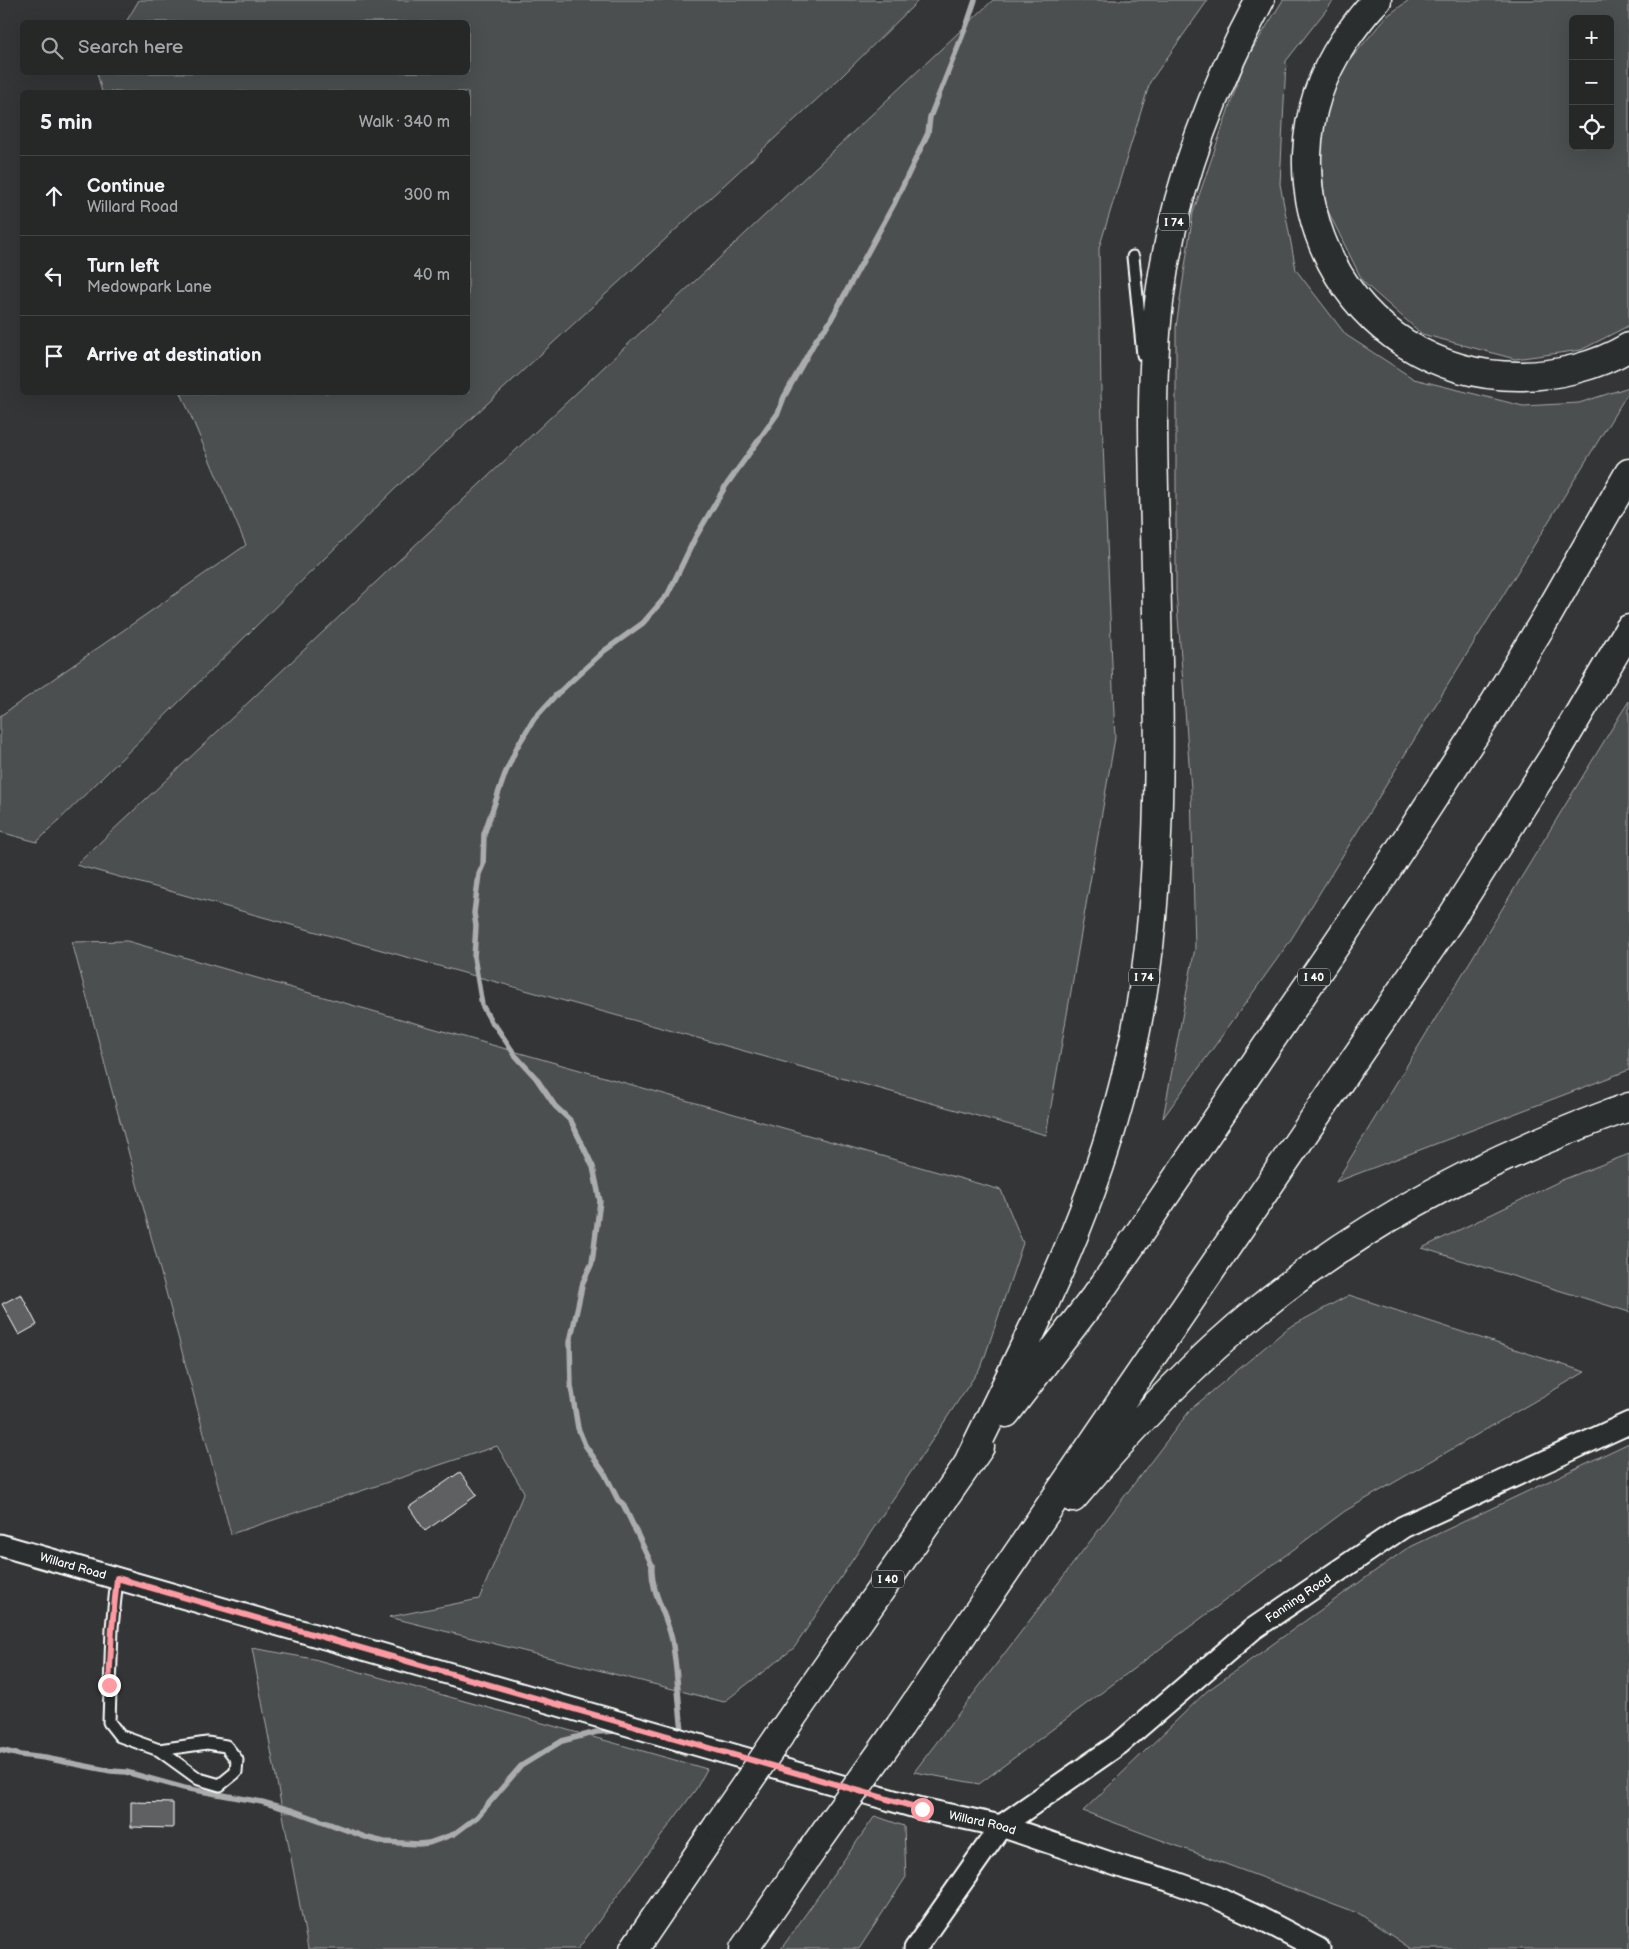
<!DOCTYPE html>
<html lang="en">
<head>
<meta charset="utf-8">
<style>
	body { margin:0; font-family:"Balsamiq Sans",sans-serif; background:#323434; color:#f1f3f6 }
	.controls { position:absolute; right:15px; top:15px; display:grid; overflow:hidden; border-radius:8px; box-shadow:0 5px 20px #0002 }
	.controls button { width:45px; height:45px; display:grid; place-items:center; padding:0; border:0; border-bottom:1px solid #424445; background:#262828; color:#f1f3f6; font:25px sans-serif }
	.stop { position:absolute; width:15px; height:15px; margin:-11px; border:4px solid #ff9aa2; border-radius:50%; background:#fff }
	.stop.end { background:#ff9aa2; border-color:#fff; box-shadow:0 1px 5px #0008 }
	.list { margin:0; padding:0; list-style:none }
	h2 { display:flex; justify-content:space-between; align-items:center; height:65px; margin:0; padding:0 20px; font-size:21px }
	h2 small { font-size:16px; font-weight:400; color:#a4a6a8 }
	.list li { display:grid; grid-template-columns:32px 1fr auto; gap:15px; align-items:center; box-sizing:border-box; height:80px; padding:0 20px; border-top:1px solid #424445 }
	.list b { display:block; font-size:19px; white-space:nowrap }
	.list p { margin:0; font-size:16px; white-space:nowrap; color:#a4a6a8 }
	.list em { font-size:16px; font-style:normal; color:#a4a6a8 }
	.icon { flex:none; width:28px; height:28px; fill:none; stroke:currentColor; stroke-width:2; stroke-linecap:round; stroke-linejoin:round }
	.map { position:relative; flex:none; width:1629px; height:1949px; overflow:hidden }
	.search { position:absolute; background:#262828; box-shadow:0 5px 20px #0002; left:20px; top:20px; width:450px; height:55px; display:flex; align-items:center; gap:12px; box-sizing:border-box; padding:0 18px; border-radius:8px; color:#a4a6a8; font-size:19px }
	.panel { position:absolute; background:#262828; box-shadow:0 5px 20px #0002; left:20px; top:90px; width:450px; height:305px; border-radius:8px }
	.map>svg:first-child { display:block }
	.green { fill:#4c4f50; stroke:#a6a7a8; fill-rule:evenodd }
	.lines { fill:none; stroke-linecap:round; stroke-linejoin:round }
	.stream { stroke:#abacad; stroke-width:5.5 }
	.building { fill:#5f6162; stroke:#fff }
	.lane-casing { stroke:#fff; stroke-width:15 }
	.street-casing { stroke:#fff; stroke-width:25 }
	.highway-casing { stroke:#fff; stroke-width:31 }
	.lane { stroke:#2a2d2e; stroke-width:11 }
	.street { stroke:#2a2d2e; stroke-width:21 }
	.highway { stroke:#2a2d2e; stroke-width:28 }
	.highway-bridge-casing { stroke:#fff; stroke-width:31; stroke-linecap:butt }
	.highway-bridge { stroke:#2a2d2e; stroke-width:28 }
	.route { stroke:#ff9aa2; stroke-width:6 }
	.labels { text-anchor:middle; stroke-width:4; stroke-linejoin:round; paint-order:stroke }
	.shield { fill:#2a2d2e; stroke:#bfc0c0; stroke-width:1 }
	.shield-label { font-size:11px; font-weight:bold; fill:#fff }
	.street-label { font-size:12px; fill:#fff; stroke:#2a2d2e }
</style>
</head>
<body>
<div class="map">
<svg width="1629" height="1949" viewBox="0 0 1629 1949">
	<rect width="100%" height="100%" fill="#333536"/>
	<filter id="ink" filterUnits="userSpaceOnUse"><feTurbulence type="fractalNoise" baseFrequency=".02" numOctaves="2"/><feDisplacementMap in="SourceGraphic" scale="10" xChannelSelector="R" yChannelSelector="G"/><feConvolveMatrix kernelMatrix="1 2 1 2 8 2 1 2 1" color-interpolation-filters="sRGB"/></filter>
	<g filter="url(#ink)">
		<path class="green" d="M 139,0 L 919,0 L 840,78 L 397,487 L 37,842 L 0,832 L 0,716 L 246,545 L 181,393 L 468,392 L 468,92 L 102,92 L 97,73 L 468,72 L 468,22 L 126,22 Z
			M 993,0 L 1208,0 L 1150,82 L 1099,248 L 1101,394 L 1115,738 L 1046,1135 L 76,865 Z
			M 1283,0 L 1334,0 L 1286,61 L 1280,184 L 1296,270 L 1346,335 L 1414,379 L 1523,406 L 1579,403 L 1629,387 L 1629,391 L 1290,941 L 1163,1118 L 1195,948 L 1191,789 L 1176,591 L 1176,327 L 1193,213 L 1245,61 Z
			M 1409,0 L 1629,0 L 1629,325 L 1626,327 L 1581,350 L 1515,359 L 1422,334 L 1363,282 L 1325,205 L 1319,136 L 1337,75 L 1387,16 ZM 1573,19 L 1610,19 L 1610,146 L 1573,146 Z
			M 1629,701 L 1629,1070 L 1336,1182 L 1620,715 Z
			M 127,941 L 1001,1190 L 1023,1243 L 982,1365 L 794,1648 L 724,1702 L 389,1617 L 479,1599 L 524,1492 L 497,1446 L 231,1534 L 72,942 Z
			M 1629,1154 L 1629,1312 L 1422,1248 L 1562,1180 Z
			M 1349,1295 L 1585,1372 L 1345,1511 L 979,1784 L 914,1772 L 1191,1409 L 1288,1328 Z
			M 1629,1443 L 1629,1949 L 1411,1949 L 1360,1914 L 1083,1811 L 1207,1691 L 1406,1549 Z
			M 252,1648 L 314,1659 L 707,1769 L 696,1789 L 578,1949 L 308,1949 Z
			M 875,1816 L 904,1826 L 906,1877 L 859,1949 L 781,1949 Z"/>
		<g class="lines">
			<path class="stream" d="M 683,1737 C 678,1704 678,1672 672,1640 C 667,1615 650,1591 652,1565 L 623,1504 L 618,1500 L 605,1474 L 585,1445 L 578,1428 L 571,1386 L 570,1342 L 583,1282 L 592,1263 L 600,1201 L 593,1167 L 571,1121 L 555,1106 L 536,1078 L 515,1055 L 497,1028 L 492,1023 L 482,1005 L 474,957 L 476,926 L 474,913 L 479,874 L 483,865 L 484,834 L 505,774 L 517,747 L 534,719 L 555,696 L 604,651 L 643,623 L 668,594 L 695,538 L 725,487 L 778,413 L 784,397 L 817,338 L 828,325 L 894,204 L 928,133 L 930,117 L 967,24 L 975,0
				M 667,1746 L 685,1754
				M 0,1750 L 20,1755 L 45,1758 L 111,1771 L 126,1772 L 184,1788 L 262,1802 L 294,1811 L 368,1838 L 384,1842 L 418,1844 L 429,1843 L 454,1834 L 477,1817 L 521,1766 L 562,1741 L 597,1732 L 617,1731"/>
		</g>
		<path class="building" d="M 21,1294 L 37,1325 L 19,1335 L 2,1304 Z
			M 460,1472 L 477,1495 L 425,1531 L 409,1507 Z
			M 131,1802 L 173,1803 L 173,1828 L 131,1827 Z"/>
		<g class="lines">
			<g class="lane-casing">
				<path id="lane" d="M 1133,257 L 1143,355
					M 117,1578 L 112,1628 L 109,1722 L 120,1736 L 159,1750 L 207,1743 L 226,1746 L 237,1760 L 236,1772 L 220,1785 L 199,1779 L 159,1750"/>
			</g>
			<g class="street-casing">
				<g id="street">
					<path id="s1" d="M 0,1545 L 922,1809 L 1001,1826 L 1128,1869 L 1168,1880 L 1213,1896 L 1258,1917 L 1319,1949"/>
					<path id="s2" d="M 915,1949 L 1001,1826 L 1119,1744 L 1253,1629 L 1403,1527 L 1629,1423"/>
				</g>
			</g>
			<g class="highway-casing">
				<path id="highway" d="M 1377,0 C 1364,12 1354,27 1344,41 C 1249,183 1347,377 1520,376 C 1557,376 1597,366 1629,347
					M 1006,1413 L 1104,1285 L 1380,880 L 1488,714 L 1546,618 L 1629,473
					M 969,1461 C 1012,1372 1057,1284 1091,1191 C 1123,1103 1144,1009 1152,917 C 1163,788 1158,658 1155,529 C 1153,451 1150,371 1160,294 C 1174,190 1211,92 1260,0
					M 1073,1498 C 1129,1431 1191,1364 1259,1309 C 1368,1219 1496,1154 1629,1107
					M 806,1697 L 980,1447
					M 900,1726 L 1451,918 L 1557,751 L 1629,629
					M 634,1949 L 719,1824
					M 744,1949 L 812,1850"/>
			</g>
			<use href="#lane" class="lane"/>
			<use href="#street" class="street"/>
			<use href="#highway" class="highway"/>
			<g class="highway-bridge-casing">
				<path id="highway-bridge" d="M 719,1824 L 806,1697
					M 812,1850 L 900,1726"/>
			</g>
			<use href="#highway-bridge" class="highway-bridge"/>
		</g>
	</g>
	<g class="lines" filter="url(#ink)">
		<path class="route" d="M 109,1685 L 112,1628 L 117,1578 L 922,1809"/>
	</g>
	<g class="labels">
		<g class="shield">
			<rect x="1159" y="213.5" width="30" height="17" rx="4"/>
			<rect x="1129" y="968.5" width="30" height="17" rx="4"/>
			<rect x="1298" y="968.5" width="32" height="17" rx="4"/>
			<rect x="872" y="1570.5" width="32" height="17" rx="4"/>
		</g>
		<g class="shield-label">
			<text x="1174" y="226">I 74</text>
			<text x="1144" y="981">I 74</text>
			<text x="1314" y="981">I 40</text>
			<text x="888" y="1583">I 40</text>
		</g>
		<g class="street-label">
			<text dy="4" stroke="none"><textPath href="#s1" startOffset="76">Willard Road</textPath></text>
			<text dy="4" stroke="none"><textPath href="#s2" startOffset="525">Fanning Road</textPath></text>
			<text dy="4" stroke="none"><textPath href="#s1" startOffset="1021">Willard Road</textPath></text>
		</g>
	</g>
</svg>
<div class="controls">
<button>+</button>
<button>−</button>
<button><svg class="icon" aria-label="locate" viewBox="0 0 24 24"><circle cx="12" cy="12" r="6"/><path d="M12 2v4M12 18v4M2 12h4M18 12h4"/></svg></button>
</div>
<div class="stop" style="left:922px;top:1809px"></div>
<div class="stop end" style="left:109px;top:1685px"></div>
<div class="search"><svg class="icon" aria-label="search" viewBox="0 0 24 24"><circle cx="10" cy="10" r="6"/><path d="M15 15l6 6"/></svg>Search here</div>
<section class="panel">
<h2>5 min<small>Walk · 340 m</small></h2>
<ul class="list">
<li><svg class="icon" aria-label="ahead" viewBox="0 0 24 24"><path d="M12 20V5M6 11l6-6 6 6"/></svg><div><b>Continue</b><p>Willard Road</p></div><em>300 m</em></li>
<li><svg class="icon" aria-label="left" viewBox="0 0 24 24"><path d="M17 20v-9H6M10 6l-5 5 5 5"/></svg><div><b>Turn left</b><p>Medowpark Lane</p></div><em>40 m</em></li>
<li><svg class="icon" aria-label="arrive" viewBox="0 0 24 24"><path d="M6 21V4h12l-3 4 3 4H6"/></svg><div><b>Arrive at destination</b></div></li>
</ul>
</section>
</div>
</body>
</html>
